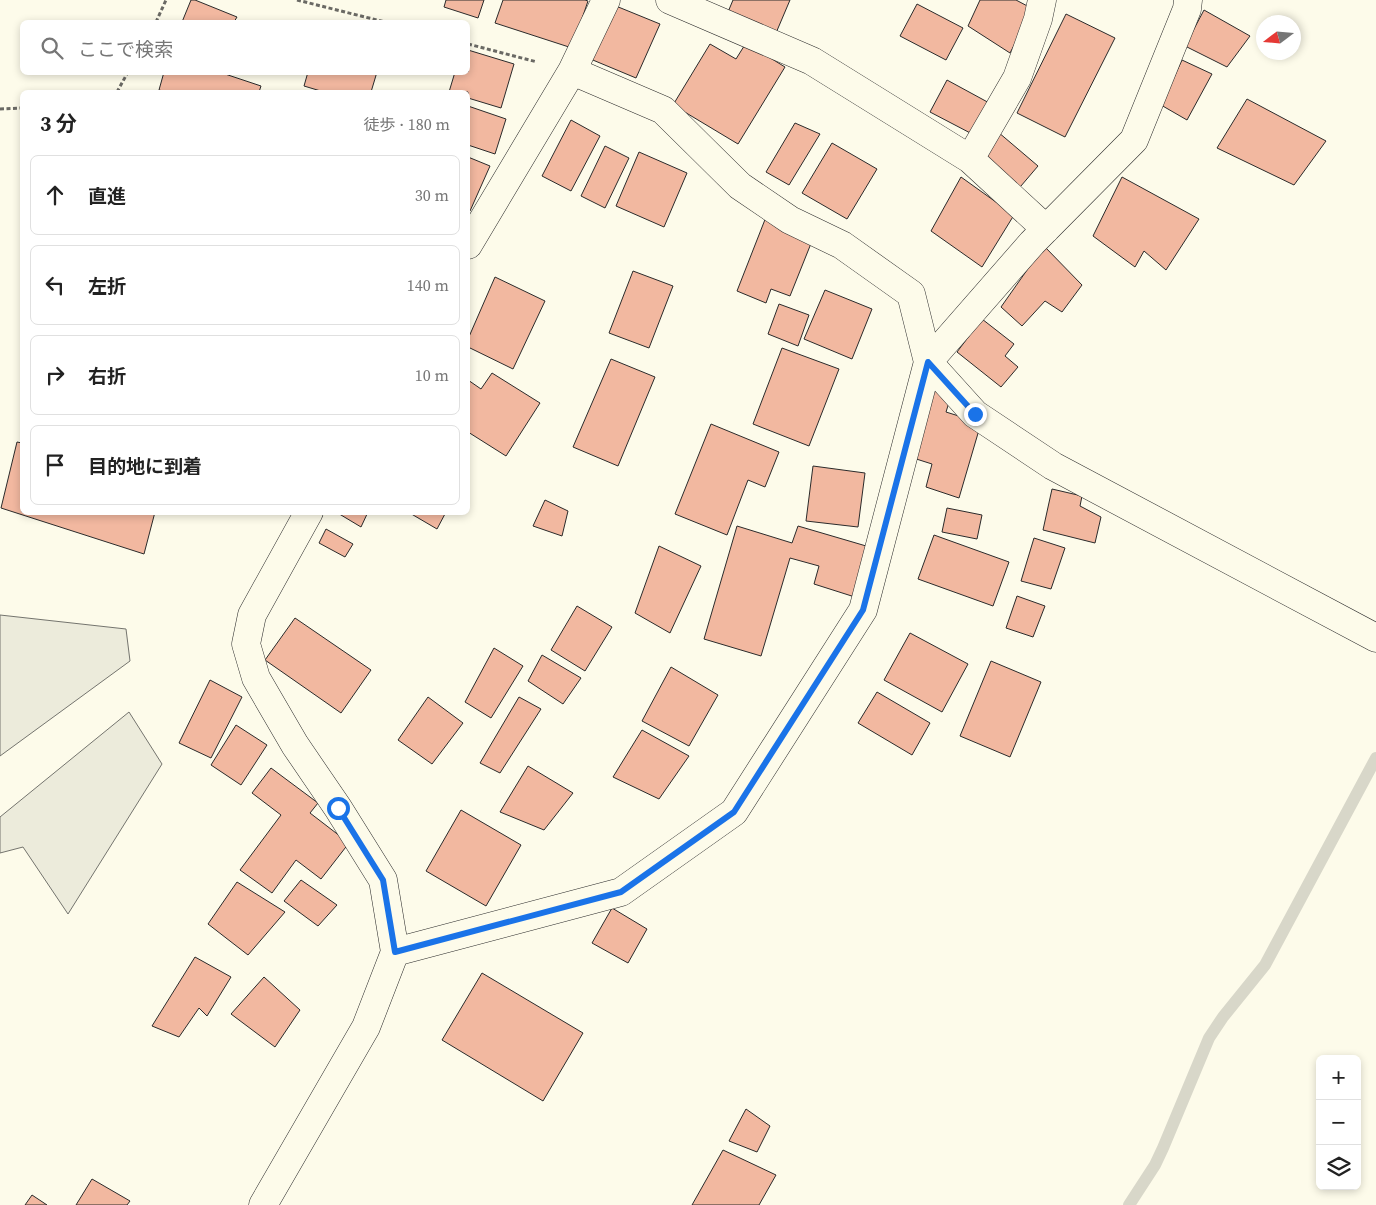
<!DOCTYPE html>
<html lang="ja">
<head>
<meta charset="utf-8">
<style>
	body { margin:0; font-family:"Source Serif 4","Noto Sans JP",serif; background:#f2f2f2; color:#222 }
	.controls { position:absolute; right:15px; bottom:15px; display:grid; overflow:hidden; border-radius:8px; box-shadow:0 2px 8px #0003 }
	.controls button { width:45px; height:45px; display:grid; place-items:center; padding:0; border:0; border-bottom:1px solid #e0e0e0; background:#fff; color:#222; font:25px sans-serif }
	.compass { position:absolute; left:1256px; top:15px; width:45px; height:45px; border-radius:50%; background:#fff; box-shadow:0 2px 8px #0003; rotate:254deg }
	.stop { position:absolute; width:15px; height:15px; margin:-11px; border:4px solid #1a73e8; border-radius:50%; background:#fff }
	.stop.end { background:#1a73e8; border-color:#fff; box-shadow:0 1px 5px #0008 }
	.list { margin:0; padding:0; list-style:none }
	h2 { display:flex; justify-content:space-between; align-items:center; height:65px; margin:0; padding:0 20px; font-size:21px }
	h2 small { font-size:16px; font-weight:400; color:#767676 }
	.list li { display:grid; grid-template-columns:32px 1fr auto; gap:15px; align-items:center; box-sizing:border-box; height:80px; margin:0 10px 10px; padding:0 10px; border:1px solid #e0e0e0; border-radius:8px }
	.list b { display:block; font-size:19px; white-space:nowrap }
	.list em { font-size:16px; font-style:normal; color:#767676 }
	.icon { flex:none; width:28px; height:28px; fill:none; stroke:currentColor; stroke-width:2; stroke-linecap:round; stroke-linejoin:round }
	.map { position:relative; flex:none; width:1376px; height:1205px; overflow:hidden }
	.search { position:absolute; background:#fff; box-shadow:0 2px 8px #0003; left:20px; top:20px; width:450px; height:55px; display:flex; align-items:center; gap:12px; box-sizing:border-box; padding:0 18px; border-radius:8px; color:#767676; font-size:19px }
	.panel { position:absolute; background:#fff; box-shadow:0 2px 8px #0003; left:20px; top:90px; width:450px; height:425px; border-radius:8px }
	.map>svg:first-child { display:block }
	.green { fill:#ecebdb; stroke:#74746e }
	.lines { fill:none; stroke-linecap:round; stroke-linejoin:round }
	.stream { stroke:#d8d7c9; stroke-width:12 }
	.building { fill:#f2b8a0; stroke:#2b2b2b }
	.street-casing { stroke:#2b2b2b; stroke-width:29 }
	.path { stroke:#6a6964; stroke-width:3; stroke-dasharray:4 2.5; stroke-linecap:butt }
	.street { stroke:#fdfbea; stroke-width:28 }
	.route { stroke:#1a73e8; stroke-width:6 }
</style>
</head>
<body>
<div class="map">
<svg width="1376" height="1205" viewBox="0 0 1376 1205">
	<rect width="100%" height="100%" fill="#fdfbea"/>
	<path class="green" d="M 0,615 L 126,629 L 130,661 L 0,756 Z
		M 129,712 L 162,764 L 68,914 L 23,847 L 0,853 L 0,817 Z"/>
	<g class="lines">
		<path class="stream" d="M 1129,1205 L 1155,1165 L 1163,1148 L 1209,1038 L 1223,1017 L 1265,965 L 1376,758"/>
	</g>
	<path class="building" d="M 191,0 L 195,0 L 237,17 L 234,22 L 182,22 Z
		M 446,0 L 484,0 L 478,18 L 444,7 Z
		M 503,0 L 585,0 L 588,1 L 572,48 L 495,23 Z
		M 733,0 L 790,0 L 776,33 L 728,12 Z
		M 980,0 L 1016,0 L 1033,9 L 1010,53 L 968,26 Z
		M 611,4 L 660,24 L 636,78 L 588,58 Z
		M 917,4 L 963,28 L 946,60 L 900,36 Z
		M 1204,10 L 1250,36 L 1227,67 L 1185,46 Z
		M 1066,14 L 1115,38 L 1065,137 L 1017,113 Z
		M 746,43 L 785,67 L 738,144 L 673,105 L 710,44 L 736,59 Z
		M 468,50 L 514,64 L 501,108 L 468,98 L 468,92 L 449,92 L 455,72 L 468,72 Z
		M 1182,60 L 1212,74 L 1187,120 L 1161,105 Z
		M 164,72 L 219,72 L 261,86 L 259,92 L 167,92 L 159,90 Z
		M 308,72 L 377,72 L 371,92 L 324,92 L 304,86 Z
		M 947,80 L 993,105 L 976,136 L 930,112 Z
		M 1247,99 L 1326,141 L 1294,185 L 1217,148 Z
		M 468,106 L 506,119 L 495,154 L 468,145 Z
		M 571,120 L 600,136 L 571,191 L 542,176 Z
		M 795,123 L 820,134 L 789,185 L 766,172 Z
		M 998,132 L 1038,166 L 1015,193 L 975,159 Z
		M 832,143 L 877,169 L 847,219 L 802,193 Z
		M 605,146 L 629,158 L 605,208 L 581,196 Z
		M 639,152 L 687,173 L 664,227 L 616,206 Z
		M 468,157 L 490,166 L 470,211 L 468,210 Z
		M 961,177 L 1014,215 L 982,267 L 931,231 Z
		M 1122,177 L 1199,219 L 1166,270 L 1144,251 L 1135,267 L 1093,236 Z
		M 766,217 L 814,236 L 790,296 L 771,289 L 766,303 L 737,291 Z
		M 1044,246 L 1082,285 L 1062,312 L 1045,301 L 1022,326 L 1001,307 Z
		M 633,271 L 673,286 L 649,348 L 609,333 Z
		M 495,277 L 545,301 L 513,369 L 468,347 L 468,339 Z
		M 825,290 L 872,309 L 852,359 L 804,339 Z
		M 779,304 L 809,315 L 798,346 L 768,334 Z
		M 982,319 L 1014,344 L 1005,356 L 1018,367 L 1001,387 L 957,352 Z
		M 782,348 L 839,369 L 809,446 L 753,424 Z
		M 611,359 L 655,377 L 618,466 L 573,447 Z
		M 492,373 L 540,403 L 506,456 L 468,432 L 468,380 L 481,389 Z
		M 930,390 L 951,396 L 946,412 L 981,423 L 959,498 L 926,487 L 932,464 L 910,457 Z
		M 711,424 L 779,452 L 765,487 L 748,480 L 727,535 L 675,514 Z
		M 17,442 L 22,443 L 22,512 L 155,512 L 144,554 L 1,508 Z
		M 813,466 L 865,473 L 858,527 L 806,521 Z
		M 1052,489 L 1082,496 L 1080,506 L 1101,517 L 1095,543 L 1043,530 Z
		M 545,500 L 568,511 L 562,536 L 533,526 Z
		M 947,508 L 982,515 L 977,539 L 942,532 Z
		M 336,512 L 368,512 L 361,527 Z
		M 408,512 L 446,512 L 437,529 Z
		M 737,526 L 792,543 L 798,526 L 873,548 L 858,598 L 814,584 L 819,566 L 790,558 L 761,656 L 704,639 Z
		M 326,529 L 353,544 L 345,557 L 319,543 Z
		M 934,535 L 1009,562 L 993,606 L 918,579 Z
		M 1034,538 L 1065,548 L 1051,589 L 1021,581 Z
		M 659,546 L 701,566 L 670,633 L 635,613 Z
		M 1017,596 L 1045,606 L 1033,637 L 1006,628 Z
		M 577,606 L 612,627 L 585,671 L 551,650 Z
		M 295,618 L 371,670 L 341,713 L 265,660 Z
		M 910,633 L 968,664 L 942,712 L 884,680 Z
		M 494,648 L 523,666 L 491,718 L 465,702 Z
		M 542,655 L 581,678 L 563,704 L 528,681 Z
		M 991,661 L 1041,682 L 1010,757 L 960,736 Z
		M 671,667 L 718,695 L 689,746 L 642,721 Z
		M 210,680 L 242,697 L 211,758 L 179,743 Z
		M 877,692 L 930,723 L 912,755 L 858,723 Z
		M 428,697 L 463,723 L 432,764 L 398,740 Z
		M 519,697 L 541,709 L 500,773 L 480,763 Z
		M 236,725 L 267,745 L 241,785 L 211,765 Z
		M 642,730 L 689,756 L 659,799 L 613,777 Z
		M 528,766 L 573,793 L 544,830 L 500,812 Z
		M 271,768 L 318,803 L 310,813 L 349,843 L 321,879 L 296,860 L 272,893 L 240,870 L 281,815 L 252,793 Z
		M 461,810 L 521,845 L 486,906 L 426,871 Z
		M 301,880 L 337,905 L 318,926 L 284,901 Z
		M 237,882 L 285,912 L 248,955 L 208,924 Z
		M 612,908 L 647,929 L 628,963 L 592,943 Z
		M 195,957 L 231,977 L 207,1016 L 199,1008 L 179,1037 L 152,1026 Z
		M 482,973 L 583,1033 L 543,1101 L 442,1040 Z
		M 264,977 L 300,1010 L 275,1047 L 231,1014 Z
		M 746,1109 L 770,1126 L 757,1152 L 729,1141 Z
		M 723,1150 L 776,1175 L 759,1205 L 692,1205 Z
		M 92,1179 L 130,1201 L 127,1205 L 76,1205 Z
		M 32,1195 L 47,1205 L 25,1205 Z"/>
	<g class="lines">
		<g class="street-casing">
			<path id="street" d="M 670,0 L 812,61 L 970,159 L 1046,229
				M 572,71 L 663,110 L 740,186 L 790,220 L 842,245 L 911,294 L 928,362 L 975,414 L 1053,466 L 1376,638
				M 970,159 L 1017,78 L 1038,19 L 1042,0
				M 468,245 L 572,71 L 606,0
				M 395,952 L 621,892 L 734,812 L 863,610 L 928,362 L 1032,243 L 1134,140 L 1187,9 L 1188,0
				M 263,1205 L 366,1027 L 395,952 L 383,880 L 338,808 L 295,745 L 256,678 L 246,644 L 252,615 L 309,512"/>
		</g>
		<path class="path" d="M 297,0 L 385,22
			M 156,22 L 166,0
			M 468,44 L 537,62
			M 117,92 L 128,72
			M 0,109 L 22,108"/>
		<use href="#street" class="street"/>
	</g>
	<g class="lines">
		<path class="route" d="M 338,808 L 383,880 L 395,952 L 621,892 L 734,812 L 863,610 L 928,362 L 975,414"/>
	</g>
</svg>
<div class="controls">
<button>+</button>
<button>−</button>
<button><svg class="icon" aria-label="layers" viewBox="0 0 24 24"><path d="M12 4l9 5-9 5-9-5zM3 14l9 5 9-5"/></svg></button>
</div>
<svg class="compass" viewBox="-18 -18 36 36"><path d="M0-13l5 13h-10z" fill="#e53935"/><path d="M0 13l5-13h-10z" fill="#767676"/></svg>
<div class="stop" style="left:338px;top:808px"></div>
<div class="stop end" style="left:975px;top:414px"></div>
<div class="search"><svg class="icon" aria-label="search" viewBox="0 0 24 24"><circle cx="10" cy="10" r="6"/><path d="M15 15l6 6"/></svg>ここで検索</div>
<section class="panel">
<h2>3 分<small>徒歩 · 180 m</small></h2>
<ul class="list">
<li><svg class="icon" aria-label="ahead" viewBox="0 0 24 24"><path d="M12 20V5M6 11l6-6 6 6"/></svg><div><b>直進</b></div><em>30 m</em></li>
<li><svg class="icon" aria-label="left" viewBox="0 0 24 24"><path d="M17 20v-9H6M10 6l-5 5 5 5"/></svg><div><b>左折</b></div><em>140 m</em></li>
<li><svg class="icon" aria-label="right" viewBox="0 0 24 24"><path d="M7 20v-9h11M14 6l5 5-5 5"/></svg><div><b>右折</b></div><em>10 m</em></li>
<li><svg class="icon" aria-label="arrive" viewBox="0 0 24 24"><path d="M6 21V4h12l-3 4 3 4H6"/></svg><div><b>目的地に到着</b></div></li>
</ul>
</section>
</div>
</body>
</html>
